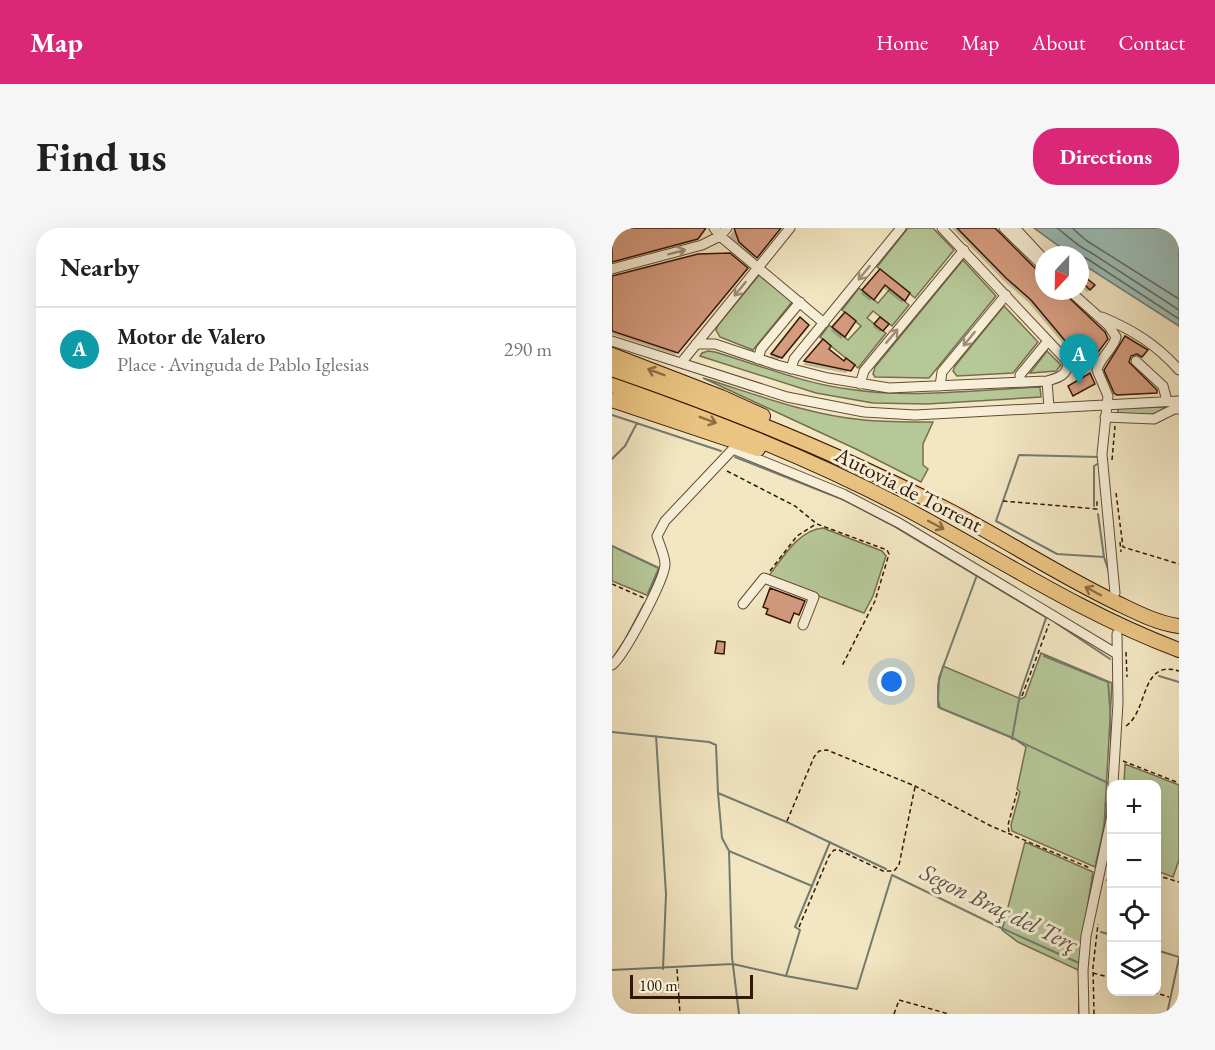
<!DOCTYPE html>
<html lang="en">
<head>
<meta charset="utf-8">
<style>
	body { margin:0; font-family:"EB Garamond",serif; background:#f6f6f6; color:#202124 }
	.controls { position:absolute; right:18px; bottom:18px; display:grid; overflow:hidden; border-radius:12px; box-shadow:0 6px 24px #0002 }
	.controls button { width:54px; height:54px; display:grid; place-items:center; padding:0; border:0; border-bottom:2px solid #e0e0e0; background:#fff; color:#202124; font:30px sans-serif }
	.compass { position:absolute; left:423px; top:18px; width:54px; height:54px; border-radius:50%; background:#fff; box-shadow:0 6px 24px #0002; rotate:202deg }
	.scale { position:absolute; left:18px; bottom:15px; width:123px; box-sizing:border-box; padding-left:6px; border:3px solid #351504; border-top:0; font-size:16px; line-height:21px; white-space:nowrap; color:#351504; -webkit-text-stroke:4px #f7efd8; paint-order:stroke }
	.you { position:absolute; left:280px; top:454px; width:21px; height:21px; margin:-15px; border:4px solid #fff; border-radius:50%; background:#1a73e8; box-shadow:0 0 0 9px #1a73e833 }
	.badge { display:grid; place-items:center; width:39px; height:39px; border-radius:50%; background:#db2777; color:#fff; font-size:20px; font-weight:700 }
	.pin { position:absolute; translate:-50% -50px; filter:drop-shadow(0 2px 3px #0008) }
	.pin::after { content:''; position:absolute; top:32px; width:21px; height:18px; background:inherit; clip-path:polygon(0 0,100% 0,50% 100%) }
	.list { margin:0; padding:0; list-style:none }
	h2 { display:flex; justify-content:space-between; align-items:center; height:78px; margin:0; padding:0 24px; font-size:26px }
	h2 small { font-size:20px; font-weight:400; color:#757577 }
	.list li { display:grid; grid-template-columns:39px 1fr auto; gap:18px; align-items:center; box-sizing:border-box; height:84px; padding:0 24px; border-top:2px solid #e0e0e0 }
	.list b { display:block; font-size:22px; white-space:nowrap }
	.list p { margin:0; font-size:20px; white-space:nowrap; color:#757577 }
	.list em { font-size:20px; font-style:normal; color:#757577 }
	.icon { flex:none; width:33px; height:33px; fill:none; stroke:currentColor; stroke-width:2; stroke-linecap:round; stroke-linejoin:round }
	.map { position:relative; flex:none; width:567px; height:786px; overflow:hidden; border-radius:24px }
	header { display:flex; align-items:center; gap:36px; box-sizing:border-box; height:84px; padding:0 30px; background:#db2777; color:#fff }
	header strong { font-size:28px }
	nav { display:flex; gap:33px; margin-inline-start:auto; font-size:21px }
	.intro { display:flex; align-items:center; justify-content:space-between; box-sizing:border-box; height:144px; padding:0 36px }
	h1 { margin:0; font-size:42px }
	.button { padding:15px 27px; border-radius:24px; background:#db2777; color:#fff; font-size:21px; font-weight:700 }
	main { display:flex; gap:36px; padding:0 36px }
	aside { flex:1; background:#fff; border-radius:24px; box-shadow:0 6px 24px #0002 }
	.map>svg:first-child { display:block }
	.green { fill:#b6c798; stroke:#766e4e; stroke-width:1.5 }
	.water { fill:#9cbfb9; stroke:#737b71; stroke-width:1.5 }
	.shadow { fill:#0003 }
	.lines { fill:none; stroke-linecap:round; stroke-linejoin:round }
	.shore { stroke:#686a5e; stroke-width:1.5 }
	.stream { stroke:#737b71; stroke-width:2 }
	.building { fill:#d49b7e; stroke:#351504; stroke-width:1.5 }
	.minor-casing { stroke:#644a34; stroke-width:11 }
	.highway-casing { stroke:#351504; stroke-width:16 }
	.path { stroke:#351504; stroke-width:1.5; stroke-dasharray:4.5 3; stroke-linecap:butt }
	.minor { stroke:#f7efd8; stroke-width:9 }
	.highway { stroke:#eac482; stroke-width:14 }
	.oneway { stroke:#a08d79 }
	.oneway2 { stroke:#906c43 }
	.labels { text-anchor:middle; stroke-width:6; stroke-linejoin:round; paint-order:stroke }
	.street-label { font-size:22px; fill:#351504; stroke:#f7efd8 }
	.water-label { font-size:24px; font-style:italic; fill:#595043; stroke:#f7efd8 }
</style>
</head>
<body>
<header>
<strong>Map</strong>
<nav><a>Home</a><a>Map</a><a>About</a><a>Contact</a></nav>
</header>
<div class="intro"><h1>Find us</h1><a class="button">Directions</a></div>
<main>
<aside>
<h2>Nearby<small></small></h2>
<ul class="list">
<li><span class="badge" style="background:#0f9aa8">A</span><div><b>Motor de Valero</b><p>Place · Avinguda de Pablo Iglesias</p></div><em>290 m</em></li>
</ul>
</aside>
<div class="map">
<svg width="567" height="786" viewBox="0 0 567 786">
	<rect width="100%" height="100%" fill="#f3e7c3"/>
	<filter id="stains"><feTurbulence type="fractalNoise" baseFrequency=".00333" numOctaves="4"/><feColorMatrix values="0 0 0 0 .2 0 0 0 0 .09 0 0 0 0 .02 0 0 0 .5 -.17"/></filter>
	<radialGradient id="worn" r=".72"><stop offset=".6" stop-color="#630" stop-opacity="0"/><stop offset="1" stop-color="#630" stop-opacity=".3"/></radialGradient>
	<path class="green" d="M 296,0 L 321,0 L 342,22 L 303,70 L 265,39 Z
		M 351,32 L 384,68 L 317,150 L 263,149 L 261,146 L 263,139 Z
		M 147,47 L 180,74 L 141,122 L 108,109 L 104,102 L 106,97 Z
		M 247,60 L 266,75 L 278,61 L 297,77 L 280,98 L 261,83 L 255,90 L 274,105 L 246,140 L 208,109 L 217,97 L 236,112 L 249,98 L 230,82 Z
		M 392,78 L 426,114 L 401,145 L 345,148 L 341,143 L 343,138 Z
		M 96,123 L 103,124 C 147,137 190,155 236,161 C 299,171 364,162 428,159 L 429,169 L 315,176 L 261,175 L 204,165 L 88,128 L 90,125 Z
		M 435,123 L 449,137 L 444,143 L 418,145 Z
		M 91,150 C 143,166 196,187 252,192 C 275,194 298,194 321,194 L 311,216 L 311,237 L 316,241 L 309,254 L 244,221 Z
		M 555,179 C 538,191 526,187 506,186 L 506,180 Z
		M 211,300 L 270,323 L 274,328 L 261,368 L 252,385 L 156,349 C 170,331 186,302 211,300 Z
		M 0,318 L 48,341 L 37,368 L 0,353 Z
		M 429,425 L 500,455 L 492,600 L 483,639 L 400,603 L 399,597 L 408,564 L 405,561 L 414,519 L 403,511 L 326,479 L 326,457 L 331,438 L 409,471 L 413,469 Z
		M 513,536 L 567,557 L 567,632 L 561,649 L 545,643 L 544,556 L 512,556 Z
		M 413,614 L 481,644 L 466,742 L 406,714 L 390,702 Z"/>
	<path class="water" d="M 422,0 L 557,0 L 567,8 L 567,98 L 475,39 L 468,33 L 468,27 L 459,27 Z"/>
	<path class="shadow" d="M 0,0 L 90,0 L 82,13 L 0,35 Z
		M 124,0 L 168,0 L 137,36 L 116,10 Z
		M 340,0 L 382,0 L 432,49 L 432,63 L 448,63 L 495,110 L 472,140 L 416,74 L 392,53 Z
		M 268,43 L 296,66 L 290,75 L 270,59 L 258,73 L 249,66 Z
		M 468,47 L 482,57 L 475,64 L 468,56 Z
		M 0,49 L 65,124 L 63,127 L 0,106 Z
		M 230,89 L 242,94 L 229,111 L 219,103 Z
		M 268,91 L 275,96 L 268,104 L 261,99 Z
		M 185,95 L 169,129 L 165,133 L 157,130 Z
		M 512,111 L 534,123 L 527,130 L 522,127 L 518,129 L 516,135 L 542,165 L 503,168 L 491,145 Z
		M 207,116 L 232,135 L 241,138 L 234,145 L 191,137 Z"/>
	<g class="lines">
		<path class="shore" d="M 445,0 C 456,8 466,19 478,24 L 567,82
			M 460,0 L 475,13 L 567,71
			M 468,29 L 474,30 L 567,91"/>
		<path class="stream" d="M 0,187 L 109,223
			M 123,229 L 232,272 L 280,297 L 435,390
			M 487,229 L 407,227 L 384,293 L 445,326 L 492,329
			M 0,231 L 13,218 L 25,195
			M 482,278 L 482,238 L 487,235
			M 486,286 L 492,329 L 497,344
			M 0,318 L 47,340 L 36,365
			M 365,347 L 327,450 L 326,472 L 328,480 L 396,508 L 496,555
			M 444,395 L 498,431
			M 14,410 L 32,376
			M 432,428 L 496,454 C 502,511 499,580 484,636
			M 547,448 L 567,454
			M 0,504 L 97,514 L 104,517 L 106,565 L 177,595 L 274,641
			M 44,508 L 54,666 L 51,741
			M 400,511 L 408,466 L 434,390
			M 106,565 L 110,610 L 117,623 L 120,729 L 127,786
			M 117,623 L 200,658
			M 474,688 L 481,648
			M 489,704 L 500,707
			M 544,722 L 567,729
			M 0,742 L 121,736 L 174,748 L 245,761 L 280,647 L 385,698 L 467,735 L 467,786
			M 174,748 L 188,702 L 183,699 L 218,614
			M 555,786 L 567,730"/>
	</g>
	<path class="building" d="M 0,0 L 94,0 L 86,11 L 0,34 Z
		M 122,0 L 169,0 L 145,30 L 127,14 Z
		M 345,0 L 383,0 L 427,44 L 432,46 L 432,63 L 450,63 L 493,104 L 496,111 L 475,139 L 419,72 L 394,50 Z
		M 118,25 L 136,40 L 66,125 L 0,103 L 0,48 L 86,26 Z
		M 268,41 L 298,65 L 293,73 L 273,57 L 262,72 L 250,62 Z
		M 468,45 L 483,57 L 478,62 L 468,52 Z
		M 233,84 L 244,93 L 233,109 L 220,99 Z
		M 188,89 L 197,97 L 170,130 L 159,126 Z
		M 268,89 L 277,96 L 271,103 L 262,96 Z
		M 513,108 L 536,122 L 530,129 L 525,126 L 519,128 L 517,134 L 545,162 L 545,165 L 505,167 L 502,165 L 492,142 Z
		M 211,111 L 219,118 L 217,121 L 232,133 L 234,130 L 243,137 L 239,143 L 192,133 Z
		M 478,145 L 483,156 L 461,168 L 456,158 Z
		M 158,360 L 193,373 L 187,387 L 182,385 L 178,395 L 154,386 L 156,381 L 151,379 Z
		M 105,413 L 113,414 L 112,426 L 103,425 Z"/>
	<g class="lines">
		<g class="minor-casing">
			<path id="minor" d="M 102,0 L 108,8 L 212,95
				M 392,0 L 432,39
				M 403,0 L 430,29
				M 0,41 L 90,17 L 108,8 L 115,0
				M 458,63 L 497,98 L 504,109 C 501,122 488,129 485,142 L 496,168 L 490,226 L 503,365
				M 490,89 C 521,102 545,117 567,142
				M 0,113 L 175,169 L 252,184 L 303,187 L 567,173
				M 84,116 L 103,116 L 165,137 L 216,150 L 277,160 L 435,153 C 445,150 456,148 456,134 L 330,0
				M 146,131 L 149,121 L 188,74
				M 524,133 L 551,158 L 555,173
				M 69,135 L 178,0
				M 179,141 L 182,131 L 289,0
				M 435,153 L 437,180
				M 408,154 L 408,147 L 436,113
				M 248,156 L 252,143 L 352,22
				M 328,158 L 330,144 L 394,67
				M 493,189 L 542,191 L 562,181 L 567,181
				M 131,376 L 152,350 L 202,369 L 191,397
				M 0,437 C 12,428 53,351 53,336 C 53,328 47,316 45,308 L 53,293 L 121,221 L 231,266 L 287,295 L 505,426
				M 501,556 L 506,475 L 505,406
				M 472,786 L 471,742 L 474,708 L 500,587"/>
		</g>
		<g class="highway-casing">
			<path id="highway" d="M 0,127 L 109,169 L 151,188
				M 0,141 C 116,181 231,227 340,284 C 395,313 447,347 503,374 C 524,384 544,395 567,398
				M 0,157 C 97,191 193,228 285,276 C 378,325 468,385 567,422
				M 0,172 L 146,221"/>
		</g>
		<path class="path" d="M 500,232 L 503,198
			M 115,243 L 183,278 L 205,296 L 275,322 L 277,326 L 263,373 L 230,438
			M 504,265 L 511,319 L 567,336
			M 391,273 L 485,281 L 485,271
			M 508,314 L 509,324
			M 158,343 L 185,308 L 204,296
			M 0,356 L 32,370
			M 514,424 L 515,449
			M 410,468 L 437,396
			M 514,498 C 537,482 528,431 567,443
			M 511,533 L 567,555
			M 175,593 L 202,529 L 207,523 L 215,522 L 303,558 L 379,598 L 478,640
			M 397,604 L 396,597 L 405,564
			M 544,647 L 567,654
			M 495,653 L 500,637
			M 187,699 L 217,628 L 222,622 L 227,622 L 271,643 L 282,643 L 287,637 L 303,559
			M 65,741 L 68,786
			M 481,745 L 500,750
			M 541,764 L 557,769
			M 282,786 L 287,772 L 337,786
			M 482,786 L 481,739 L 486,696"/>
		<use href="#minor" class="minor"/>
		<use href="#highway" class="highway"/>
	</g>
	<defs><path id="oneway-shaft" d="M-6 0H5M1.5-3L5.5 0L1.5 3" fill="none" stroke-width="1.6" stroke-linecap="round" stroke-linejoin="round" transform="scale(1.5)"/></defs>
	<g class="oneway">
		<use href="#oneway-shaft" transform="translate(65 24) rotate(-15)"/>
		<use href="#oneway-shaft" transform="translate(252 45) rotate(129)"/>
		<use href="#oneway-shaft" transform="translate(128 61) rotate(129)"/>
		<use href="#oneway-shaft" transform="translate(280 108) rotate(-50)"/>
		<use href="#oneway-shaft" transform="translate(357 111) rotate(129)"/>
	</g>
	<g class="oneway2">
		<use href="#oneway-shaft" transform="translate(44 144) rotate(-159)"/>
		<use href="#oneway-shaft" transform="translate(96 192) rotate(21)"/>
		<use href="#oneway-shaft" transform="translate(324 297) rotate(28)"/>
		<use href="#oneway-shaft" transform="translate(481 363) rotate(-152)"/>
	</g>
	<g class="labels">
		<g class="street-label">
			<text transform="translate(297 261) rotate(27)" y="8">Autovia de Torrent</text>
		</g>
		<g class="water-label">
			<text transform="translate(387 680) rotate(26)" y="8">Segon Braç del Terç</text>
		</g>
	</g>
	<rect width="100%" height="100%" filter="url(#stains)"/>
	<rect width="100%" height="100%" fill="url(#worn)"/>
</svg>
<div class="controls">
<button>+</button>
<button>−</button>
<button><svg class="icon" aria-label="locate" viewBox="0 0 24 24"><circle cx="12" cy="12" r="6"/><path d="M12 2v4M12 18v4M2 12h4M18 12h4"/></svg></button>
<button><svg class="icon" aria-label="layers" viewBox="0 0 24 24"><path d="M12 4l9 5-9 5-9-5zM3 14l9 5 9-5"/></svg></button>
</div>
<svg class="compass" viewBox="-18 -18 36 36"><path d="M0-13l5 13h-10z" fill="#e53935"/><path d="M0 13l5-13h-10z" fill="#757577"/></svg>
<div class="scale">100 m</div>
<div class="you"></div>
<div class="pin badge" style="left:467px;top:156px;background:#0f9aa8">A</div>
</div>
</main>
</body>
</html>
